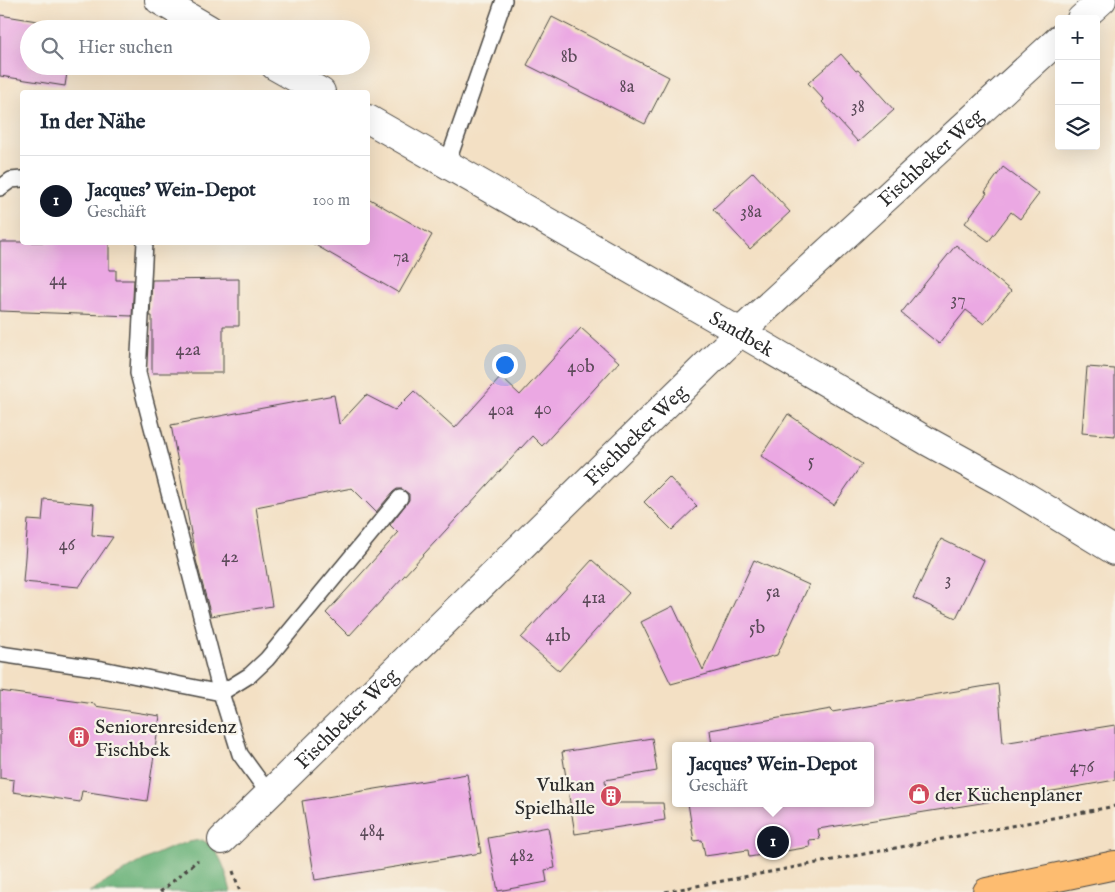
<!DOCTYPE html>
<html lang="de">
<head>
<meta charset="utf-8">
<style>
	body { margin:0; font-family:"IM FELL English",serif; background:#f2f2f3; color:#1f2937 }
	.controls { position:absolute; right:15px; top:15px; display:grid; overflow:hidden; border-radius:5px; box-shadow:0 5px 20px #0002 }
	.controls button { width:45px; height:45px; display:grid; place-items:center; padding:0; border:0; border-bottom:1px solid #e0e1e3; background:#fff; color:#1f2937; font:25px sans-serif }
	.you { position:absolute; left:504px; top:364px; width:18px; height:18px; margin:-12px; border:4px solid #fff; border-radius:50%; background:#1a73e8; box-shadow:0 0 0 8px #1a73e833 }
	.badge { display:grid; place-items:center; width:32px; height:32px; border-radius:50%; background:#111827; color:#fff; font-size:16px; font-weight:700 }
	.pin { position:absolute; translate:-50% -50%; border:2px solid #fff; box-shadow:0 1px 5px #0006 }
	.popup { position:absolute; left:672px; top:742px; width:202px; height:65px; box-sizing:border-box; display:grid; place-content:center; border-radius:5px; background:#fff; filter:drop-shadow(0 1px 4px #0005); font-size:16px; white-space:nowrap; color:#747a83 }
	.popup b { font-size:19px; color:#1f2937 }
	.popup::after { content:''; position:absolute; left:50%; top:100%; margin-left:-10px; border:10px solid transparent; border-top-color:#fff }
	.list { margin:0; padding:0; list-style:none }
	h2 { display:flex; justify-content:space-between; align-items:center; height:65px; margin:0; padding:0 20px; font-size:21px }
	h2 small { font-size:16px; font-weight:400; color:#747a83 }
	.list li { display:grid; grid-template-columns:32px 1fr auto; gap:15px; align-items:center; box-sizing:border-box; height:90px; padding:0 20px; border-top:1px solid #e0e1e3 }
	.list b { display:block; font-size:19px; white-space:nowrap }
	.list p { margin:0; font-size:16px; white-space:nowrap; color:#747a83 }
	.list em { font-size:16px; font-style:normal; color:#747a83 }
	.icon { flex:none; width:28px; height:28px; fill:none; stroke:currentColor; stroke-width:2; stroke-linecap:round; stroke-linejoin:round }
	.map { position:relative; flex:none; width:1115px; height:892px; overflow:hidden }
	.search { position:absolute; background:#fff; box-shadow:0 5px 20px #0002; left:20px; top:20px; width:350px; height:55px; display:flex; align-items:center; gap:12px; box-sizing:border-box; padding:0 18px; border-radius:28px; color:#747a83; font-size:19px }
	.panel { position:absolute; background:#fff; box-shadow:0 5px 20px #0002; left:20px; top:90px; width:350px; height:155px; border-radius:5px }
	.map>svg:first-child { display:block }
	.forest { fill:#6bb279; stroke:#4b6e52 }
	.building { fill:#eba8e3 }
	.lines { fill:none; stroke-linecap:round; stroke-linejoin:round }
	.service-casing { stroke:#494642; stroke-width:18 }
	.minor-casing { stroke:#494642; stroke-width:30 }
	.primary-casing { stroke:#494642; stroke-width:30 }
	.path { stroke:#494642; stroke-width:3; stroke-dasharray:4 4; stroke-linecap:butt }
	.service { stroke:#fff; stroke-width:15 }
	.minor { stroke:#fff; stroke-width:28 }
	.primary { stroke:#fdbc6f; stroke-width:28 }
	.labels { text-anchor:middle; stroke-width:4.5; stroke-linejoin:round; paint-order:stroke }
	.number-label { font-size:18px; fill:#5b4a59 }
	.street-label { font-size:20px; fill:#2b2b2b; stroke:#f7f3e8 }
	.poi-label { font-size:20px; fill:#2b2b2b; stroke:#f7f3e8; text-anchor:start }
</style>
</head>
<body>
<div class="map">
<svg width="1115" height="892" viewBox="0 0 1115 892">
	<rect width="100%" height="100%" fill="#f7f3e8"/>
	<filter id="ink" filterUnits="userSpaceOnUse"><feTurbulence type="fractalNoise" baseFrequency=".02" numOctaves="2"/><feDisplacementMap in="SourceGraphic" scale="10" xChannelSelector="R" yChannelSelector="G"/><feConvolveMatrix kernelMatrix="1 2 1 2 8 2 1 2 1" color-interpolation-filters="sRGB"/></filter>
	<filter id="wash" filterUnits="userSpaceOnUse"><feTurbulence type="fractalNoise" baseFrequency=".0096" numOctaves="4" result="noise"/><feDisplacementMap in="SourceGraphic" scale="20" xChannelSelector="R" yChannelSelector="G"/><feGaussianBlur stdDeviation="1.12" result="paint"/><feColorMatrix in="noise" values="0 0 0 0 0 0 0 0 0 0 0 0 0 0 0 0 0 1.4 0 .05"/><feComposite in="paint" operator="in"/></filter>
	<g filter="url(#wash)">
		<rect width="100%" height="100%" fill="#f3e0c4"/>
		<path class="forest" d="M 202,840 C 221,849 226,873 231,892 L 89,892 C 121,874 165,843 202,840 Z"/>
		<g id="blocks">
			<path class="building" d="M 0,15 L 74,27 L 74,29 L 29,29 L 29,66 L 68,66 L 65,86 L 0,76 Z
				M 552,17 L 669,77 L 645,124 L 527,65 Z
				M 841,54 L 856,71 L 858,70 L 894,110 L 858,142 L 822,102 L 824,100 L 808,83 Z
				M 1003,167 L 1039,194 L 1020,219 L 1011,212 L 989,241 L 965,223 L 987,193 L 985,192 Z
				M 753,172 L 790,212 L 750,249 L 713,209 Z
				M 368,198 L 432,235 L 399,293 L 310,242 L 368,242 Z
				M 0,242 L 109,242 L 109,270 L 116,270 L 116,280 L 134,280 L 132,316 L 0,311 Z
				M 956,245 L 1011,291 L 984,324 L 966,310 L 939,344 L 901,313 Z
				M 239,279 L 239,326 L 223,326 L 223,373 L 152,373 L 152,316 L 150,316 L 152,280 Z
				M 581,328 L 619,362 L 542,446 L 532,436 L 349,636 L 326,613 L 398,533 L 390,525 L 409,500 L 409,494 L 402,489 L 397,489 L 393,492 L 376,512 L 352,488 L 256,507 L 272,606 L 211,616 L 196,560 L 171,425 L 334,395 L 339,424 L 366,395 L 395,410 L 414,391 L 455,428 L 501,377 L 520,395 Z
				M 1087,367 L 1115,369 L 1115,436 L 1082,433 Z
				M 788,414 L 862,464 L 834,505 L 761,456 Z
				M 669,477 L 697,506 L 672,530 L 644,502 Z
				M 44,499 L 94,504 L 92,535 L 113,537 L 79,587 L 23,582 L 28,520 L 42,521 Z
				M 941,539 L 984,560 L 956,618 L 913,598 Z
				M 592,560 L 629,593 L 559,671 L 521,638 Z
				M 754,560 L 809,585 L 777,655 L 671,684 L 641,622 L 673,606 L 703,670 Z
				M 998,684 L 1003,743 L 1115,725 L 1115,780 L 1019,797 L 818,829 L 820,839 L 809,840 L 810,847 L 749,857 L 748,850 L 705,856 L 702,840 L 694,841 L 688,803 L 870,803 L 870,746 L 712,746 L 710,730 L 831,709 L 832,712 Z
				M 0,691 L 95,704 L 95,706 L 160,716 L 147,801 L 82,791 L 80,802 L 13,792 L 14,780 L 0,778 Z
				M 652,738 L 657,771 L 605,780 L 607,803 L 663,803 L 665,820 L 575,834 L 562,752 Z
				M 467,774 L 481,853 L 315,880 L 302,801 Z
				M 548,827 L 555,868 L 545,870 L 547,882 L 498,891 L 488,838 Z"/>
		</g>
	</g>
	<g filter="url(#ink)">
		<use href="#blocks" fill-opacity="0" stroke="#494642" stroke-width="1"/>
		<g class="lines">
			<g class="service-casing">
				<path id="service" d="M 447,164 L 504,0
					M 0,188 L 11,180 L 22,179
					M 145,242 L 138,373 L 221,693 L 240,754 L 269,794
					M 0,654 L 102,669 L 221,693 L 250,675 L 267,659 L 400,498"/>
			</g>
			<g class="minor-casing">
				<g id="minor">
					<path d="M 159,0 L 209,29"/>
					<path d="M 1081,19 L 1102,0"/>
					<path d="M 275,66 L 321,92"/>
					<path id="s1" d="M 368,119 L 740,332 L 927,441 L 1007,485 L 1115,551"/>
					<path id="s2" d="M 222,840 L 740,332 L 1059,39"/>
				</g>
			</g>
			<g class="primary-casing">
				<path id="primary" d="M 987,892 L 1115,865"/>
			</g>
			<path class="path" d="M 233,871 L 240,892
				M 160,892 L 198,860
				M 665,892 L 1115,806"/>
			<use href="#service" class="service"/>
			<use href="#minor" class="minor"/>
			<use href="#primary" class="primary"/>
		</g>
	</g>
	<defs>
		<g id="building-disc" transform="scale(1.125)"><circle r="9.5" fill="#d1495b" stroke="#f7f3e8"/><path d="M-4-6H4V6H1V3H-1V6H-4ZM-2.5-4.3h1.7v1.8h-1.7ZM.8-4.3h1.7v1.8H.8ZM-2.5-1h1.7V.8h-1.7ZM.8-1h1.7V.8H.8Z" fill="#fff"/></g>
		<g id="shop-disc" transform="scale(1.125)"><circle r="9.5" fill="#d1495b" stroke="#f7f3e8"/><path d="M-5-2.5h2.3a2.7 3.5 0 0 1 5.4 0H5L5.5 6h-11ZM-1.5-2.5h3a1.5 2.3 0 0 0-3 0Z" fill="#fff"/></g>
	</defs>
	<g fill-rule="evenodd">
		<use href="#building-disc" x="79" y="737"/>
		<use href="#shop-disc" x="919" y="794"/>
		<use href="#building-disc" x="611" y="796"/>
	</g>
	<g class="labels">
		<g class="number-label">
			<text x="569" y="62">8b</text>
			<text x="627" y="92">8a</text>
			<text x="858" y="112">38</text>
			<text x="751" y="217">38a</text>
			<text x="401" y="262">7a</text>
			<text x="58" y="285">44</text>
			<text x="958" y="305">37</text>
			<text x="188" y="355">42a</text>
			<text x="581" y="372">40b</text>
			<text x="543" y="414">40</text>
			<text x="501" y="415">40a</text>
			<text x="811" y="466">5</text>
			<text x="67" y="550">46</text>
			<text x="230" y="562">42</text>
			<text x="948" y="585">3</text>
			<text x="773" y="597">5a</text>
			<text x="594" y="603">41a</text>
			<text x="757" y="633">5b</text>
			<text x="558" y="641">41b</text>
			<text x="1082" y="772">476</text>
			<text x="372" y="836">484</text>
			<text x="522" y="861">482</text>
		</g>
		<g class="street-label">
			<text dy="7" stroke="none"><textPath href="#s2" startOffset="984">Fischbeker Weg</textPath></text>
			<text dy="7" stroke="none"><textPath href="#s1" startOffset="431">Sandbek</textPath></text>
			<text dy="7" stroke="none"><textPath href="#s2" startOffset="579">Fischbeker Weg</textPath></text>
			<text dy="7" stroke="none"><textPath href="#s2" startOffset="174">Fischbeker Weg</textPath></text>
		</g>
		<g class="poi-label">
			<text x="95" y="733">Seniorenresidenz<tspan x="95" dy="23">Fischbek</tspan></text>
			<text x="595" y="791" text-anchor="end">Vulkan<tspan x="595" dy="23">Spielhalle</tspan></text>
			<text x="935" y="801">der Küchenplaner</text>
		</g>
	</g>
</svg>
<div class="controls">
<button>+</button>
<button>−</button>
<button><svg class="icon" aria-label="layers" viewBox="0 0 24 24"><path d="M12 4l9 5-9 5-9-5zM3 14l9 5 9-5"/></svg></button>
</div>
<div class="you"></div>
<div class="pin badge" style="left:773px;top:842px">1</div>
<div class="popup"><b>Jacques’ Wein-Depot</b>Geschäft</div>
<div class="search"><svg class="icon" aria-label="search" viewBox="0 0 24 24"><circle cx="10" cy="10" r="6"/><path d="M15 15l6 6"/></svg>Hier suchen</div>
<section class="panel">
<h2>In der Nähe<small></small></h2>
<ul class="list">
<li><span class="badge">1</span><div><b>Jacques’ Wein-Depot</b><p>Geschäft</p></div><em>100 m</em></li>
</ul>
</section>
</div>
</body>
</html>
